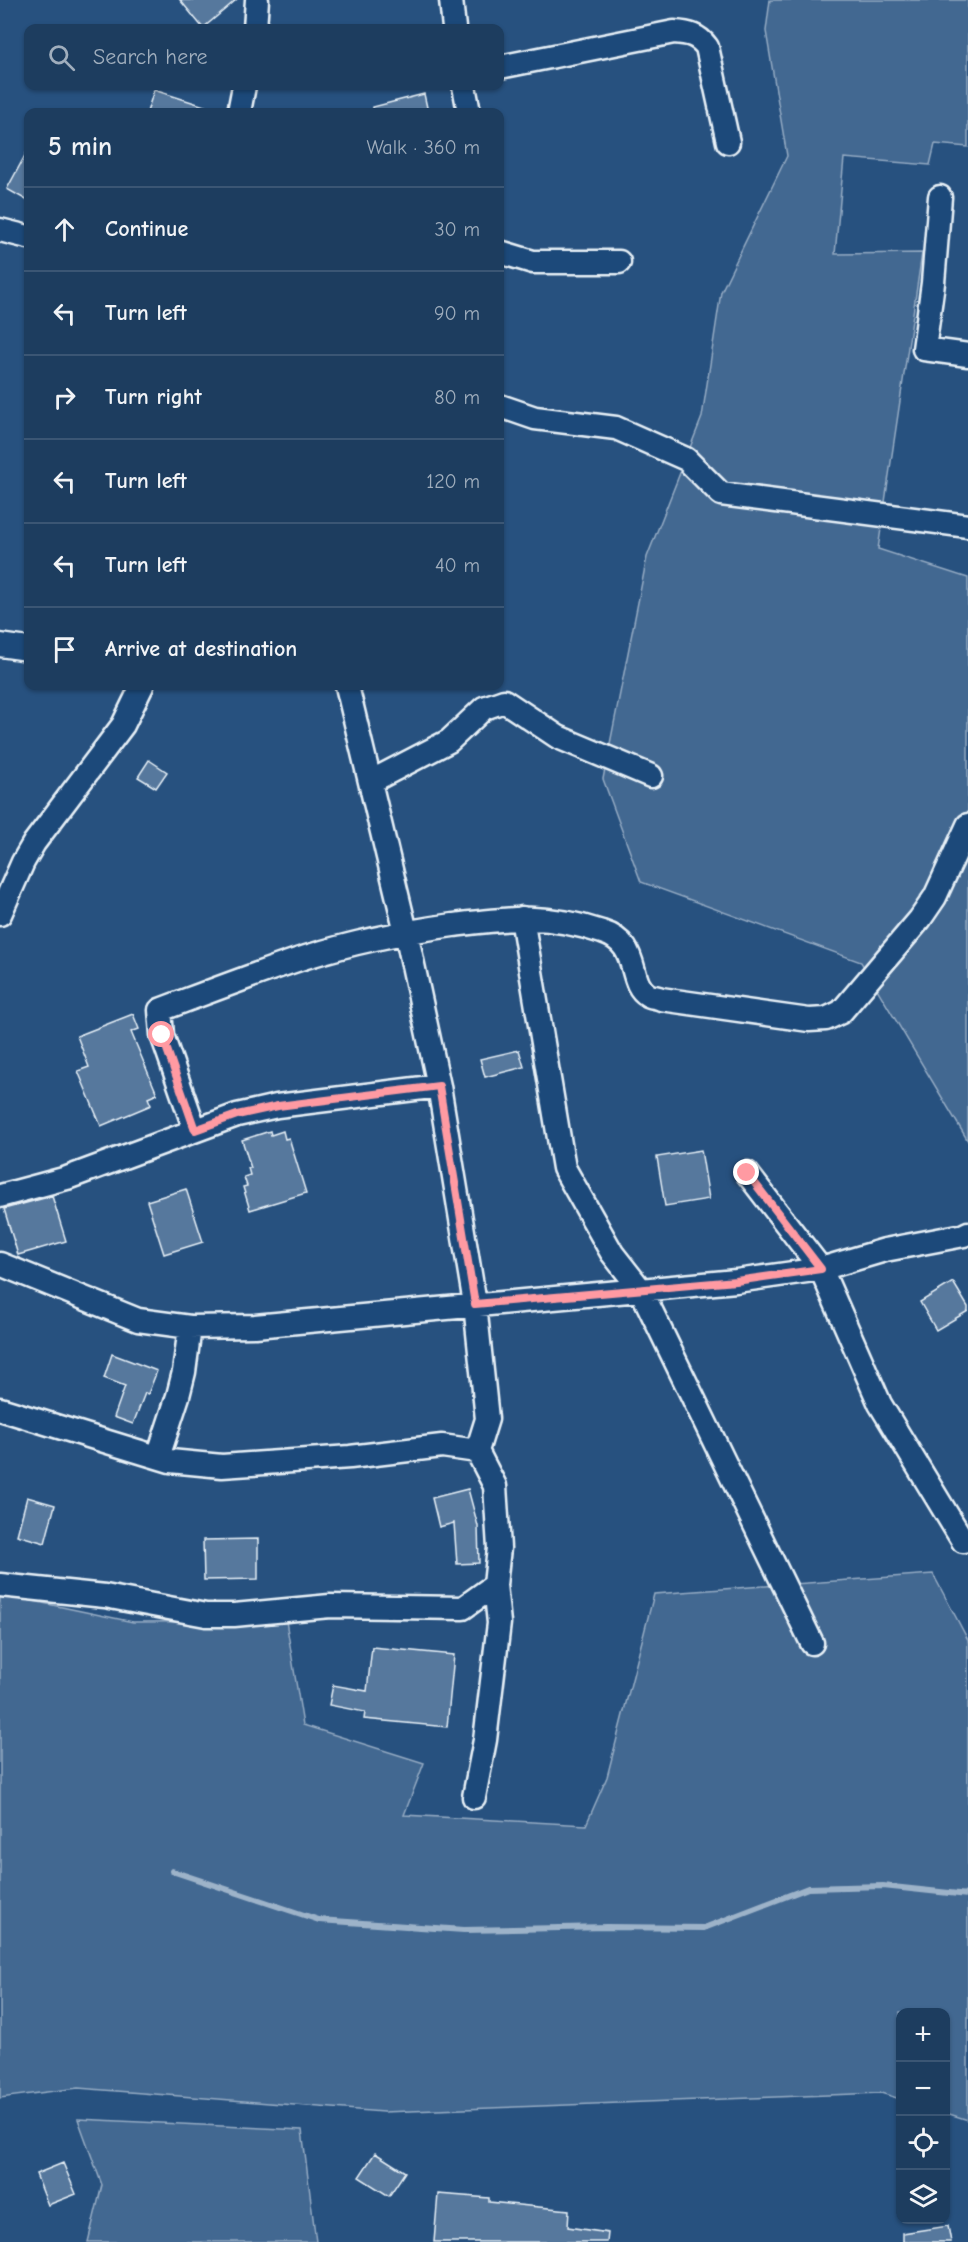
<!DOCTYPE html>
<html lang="en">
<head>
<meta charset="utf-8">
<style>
	body { margin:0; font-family:"Comic Neue",sans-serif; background:#2a4868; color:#f1f3f6 }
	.controls { position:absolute; right:18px; bottom:18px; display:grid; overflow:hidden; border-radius:12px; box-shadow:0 2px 4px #0004 }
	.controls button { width:54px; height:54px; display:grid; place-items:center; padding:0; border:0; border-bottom:2px solid #3b5674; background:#1d3d5f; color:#f1f3f6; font:30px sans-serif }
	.stop { position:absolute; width:18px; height:18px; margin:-14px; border:4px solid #ff9aa2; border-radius:50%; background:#fff }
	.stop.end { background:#ff9aa2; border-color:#fff; box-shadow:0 2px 6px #0008 }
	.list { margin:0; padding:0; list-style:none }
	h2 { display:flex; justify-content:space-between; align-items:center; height:78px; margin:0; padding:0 24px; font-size:26px }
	h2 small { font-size:20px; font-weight:400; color:#a0aebd }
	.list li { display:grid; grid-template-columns:39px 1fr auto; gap:18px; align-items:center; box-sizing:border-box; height:84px; padding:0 24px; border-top:2px solid #3b5674 }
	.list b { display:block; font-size:22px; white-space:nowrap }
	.list em { font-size:20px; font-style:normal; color:#a0aebd }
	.icon { flex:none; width:33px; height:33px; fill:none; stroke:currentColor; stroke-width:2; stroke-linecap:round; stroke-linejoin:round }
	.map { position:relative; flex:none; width:968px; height:2242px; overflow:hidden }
	.search { position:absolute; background:#1d3d5f; box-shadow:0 2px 4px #0004; left:24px; top:24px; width:480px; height:66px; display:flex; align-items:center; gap:15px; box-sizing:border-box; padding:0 21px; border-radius:12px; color:#a0aebd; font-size:22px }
	.panel { position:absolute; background:#1d3d5f; box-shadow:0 2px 4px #0004; left:24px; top:108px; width:480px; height:582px; border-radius:12px }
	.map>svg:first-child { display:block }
	.green { fill:#436891; stroke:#96acc4; stroke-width:1.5 }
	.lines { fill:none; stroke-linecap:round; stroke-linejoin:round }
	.stream { stroke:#9db3c9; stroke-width:6 }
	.building { fill:#57789d; stroke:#e8f1f8; stroke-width:1.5 }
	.street-casing { stroke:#e8f1f8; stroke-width:27 }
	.street { stroke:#1f4a7a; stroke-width:22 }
	.route { stroke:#ff9aa2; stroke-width:8 }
</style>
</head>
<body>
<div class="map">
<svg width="968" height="2242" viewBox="0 0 968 2242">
	<rect width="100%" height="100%" fill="#27517f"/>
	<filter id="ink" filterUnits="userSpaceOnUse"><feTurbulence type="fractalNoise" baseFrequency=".0167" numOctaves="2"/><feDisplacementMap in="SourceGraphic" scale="12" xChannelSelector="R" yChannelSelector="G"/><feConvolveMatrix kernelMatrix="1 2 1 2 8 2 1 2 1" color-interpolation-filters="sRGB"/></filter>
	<g filter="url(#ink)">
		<path class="green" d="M 770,0 L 968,0 L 968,147 L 935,144 L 930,165 L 844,158 L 835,254 L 922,253 L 878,549 L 968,578 L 968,1141 L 861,962 L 641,882 L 603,779 L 647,557 L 702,417 L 721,292 L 787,156 L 766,31 Z
			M 933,1574 L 968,1640 L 968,2120 L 946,2113 L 946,2012 L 900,2012 L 900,2099 L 881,2093 L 383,2112 L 78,2088 L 0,2098 L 0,1594 L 133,1622 L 286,1621 L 303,1725 L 424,1763 L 404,1815 L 586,1825 L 607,1777 L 654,1594 Z
			M 78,2119 L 302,2130 L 316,2242 L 88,2242 L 102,2185 Z"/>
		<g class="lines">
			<path class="stream" d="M 172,1871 L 319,1920 L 464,1930 L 607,1927 L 704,1928 L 808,1888 L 883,1886 L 968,1895"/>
		</g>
		<path class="building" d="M 180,0 L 236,0 L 203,28 Z
			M 154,90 L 214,109 L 214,112 L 147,112 Z
			M 424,94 L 428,112 L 373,112 L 373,107 Z
			M 28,150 L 28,201 L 7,189 Z
			M 149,760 L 167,772 L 156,788 L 138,777 Z
			M 133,1014 L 139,1029 L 131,1032 L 157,1094 L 148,1098 L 151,1105 L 101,1126 L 78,1071 L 89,1067 L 77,1036 Z
			M 519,1050 L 524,1067 L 485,1077 L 480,1059 Z
			M 270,1131 L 271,1135 L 283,1131 L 285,1139 L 289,1138 L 306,1193 L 250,1210 L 243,1187 L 247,1186 L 244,1177 L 250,1175 L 248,1168 L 251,1168 L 242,1140 Z
			M 701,1150 L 709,1199 L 665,1206 L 657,1157 Z
			M 186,1189 L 203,1242 L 164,1254 L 147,1201 Z
			M 52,1196 L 66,1241 L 18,1255 L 4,1209 Z
			M 953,1282 L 968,1307 L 968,1311 L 936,1330 L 920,1302 Z
			M 112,1354 L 157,1371 L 148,1394 L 145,1393 L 133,1424 L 114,1417 L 125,1386 L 104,1378 Z
			M 468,1489 L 478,1526 L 479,1563 L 457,1564 L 454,1523 L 439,1527 L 432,1498 Z
			M 27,1497 L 55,1505 L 45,1543 L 17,1535 Z
			M 258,1539 L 258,1579 L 204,1580 L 203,1540 Z
			M 372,1647 L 454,1655 L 447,1727 L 364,1719 L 365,1712 L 329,1705 L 333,1685 L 367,1691 Z
			M 375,2153 L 405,2172 L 389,2196 L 359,2177 Z
			M 63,2163 L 76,2194 L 48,2205 L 36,2174 Z
			M 438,2194 L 489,2198 L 489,2202 L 569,2210 L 568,2227 L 608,2233 L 607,2242 L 434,2242 Z
			M 948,2226 L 951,2242 L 903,2242 L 903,2233 Z"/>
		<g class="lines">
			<g class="street-casing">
				<path id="street" d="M 451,0 L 454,28
					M 255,28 L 257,0
					M 500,67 L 674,32 C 689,33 698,35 707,47 L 728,142
					M 464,86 L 469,112
					M 239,112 L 244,86
					M 940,197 L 933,283 L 924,349 L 968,355
					M 0,230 L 28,237
					M 500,252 L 533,262 L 619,262
					M 500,406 L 535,418 L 616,428 L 686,459 L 721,494 L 968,526
					M 0,645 L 28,649
					M 370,782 L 449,741 L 484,708 L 504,701 L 558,737 L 651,776
					M 0,914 L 23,862 L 34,843 L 123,725 L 142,686
					M 522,918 L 564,1168 L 612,1253 L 641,1290 L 812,1643
					M 195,1130 L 162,1035 L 160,1010 C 208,992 257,973 306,957 C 354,942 403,932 453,925 C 511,918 545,913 602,932 C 642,944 626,982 648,995 C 651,997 657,997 661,999 L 809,1020 L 826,1019 L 841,1012 L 920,919 L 935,897 L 968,825
					M 747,1173 L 821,1269 L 880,1404 L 963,1541 L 968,1540
					M 0,1196 L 67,1178 L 237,1115 L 277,1106 L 439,1086
					M 0,1264 L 138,1320 L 190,1327 L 255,1326 L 736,1281 L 821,1269 L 885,1250 L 964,1235 L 968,1233
					M 0,1409 L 170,1461 L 222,1466 L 350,1457 L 442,1446 L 477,1451 L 487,1419 L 475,1304 L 439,1086 L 406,932 L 347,686
					M 158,1457 L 178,1396 L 184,1372 L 190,1327
					M 0,1585 L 105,1596 L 206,1615 L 234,1615 L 330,1606 L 463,1608 L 495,1585 L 499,1548 L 495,1486 L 477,1451
					M 474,1797 L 485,1740 L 499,1623 L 495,1585"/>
			</g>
			<use href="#street" class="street"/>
		</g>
	</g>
	<g class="lines" filter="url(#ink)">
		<path class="route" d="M 162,1035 L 195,1130 L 237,1115 L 278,1106 L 439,1086 L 475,1304 L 736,1281 L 821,1269 L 747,1173"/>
	</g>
</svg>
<div class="controls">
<button>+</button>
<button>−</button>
<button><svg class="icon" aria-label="locate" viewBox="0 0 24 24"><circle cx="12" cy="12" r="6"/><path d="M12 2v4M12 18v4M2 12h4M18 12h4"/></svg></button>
<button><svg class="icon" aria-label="layers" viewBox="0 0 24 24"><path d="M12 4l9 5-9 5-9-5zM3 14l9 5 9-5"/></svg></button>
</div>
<div class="stop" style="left:162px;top:1035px"></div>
<div class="stop end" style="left:747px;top:1173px"></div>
<div class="search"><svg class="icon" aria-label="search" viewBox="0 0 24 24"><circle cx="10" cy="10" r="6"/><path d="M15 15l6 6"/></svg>Search here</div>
<section class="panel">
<h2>5 min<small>Walk · 360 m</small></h2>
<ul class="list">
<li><svg class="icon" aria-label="ahead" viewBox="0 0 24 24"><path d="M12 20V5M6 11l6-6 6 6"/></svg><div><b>Continue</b></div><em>30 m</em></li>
<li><svg class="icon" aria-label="left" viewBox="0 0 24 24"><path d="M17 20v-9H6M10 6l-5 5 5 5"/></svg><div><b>Turn left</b></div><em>90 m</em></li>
<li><svg class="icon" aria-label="right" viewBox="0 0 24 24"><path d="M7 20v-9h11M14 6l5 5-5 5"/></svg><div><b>Turn right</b></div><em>80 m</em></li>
<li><svg class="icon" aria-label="left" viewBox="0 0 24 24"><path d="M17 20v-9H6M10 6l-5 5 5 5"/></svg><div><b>Turn left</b></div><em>120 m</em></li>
<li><svg class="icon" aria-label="left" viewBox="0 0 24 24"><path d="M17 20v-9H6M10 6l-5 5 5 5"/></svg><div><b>Turn left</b></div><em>40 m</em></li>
<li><svg class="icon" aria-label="arrive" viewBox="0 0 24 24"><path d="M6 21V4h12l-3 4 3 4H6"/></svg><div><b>Arrive at destination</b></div></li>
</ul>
</section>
</div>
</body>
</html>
